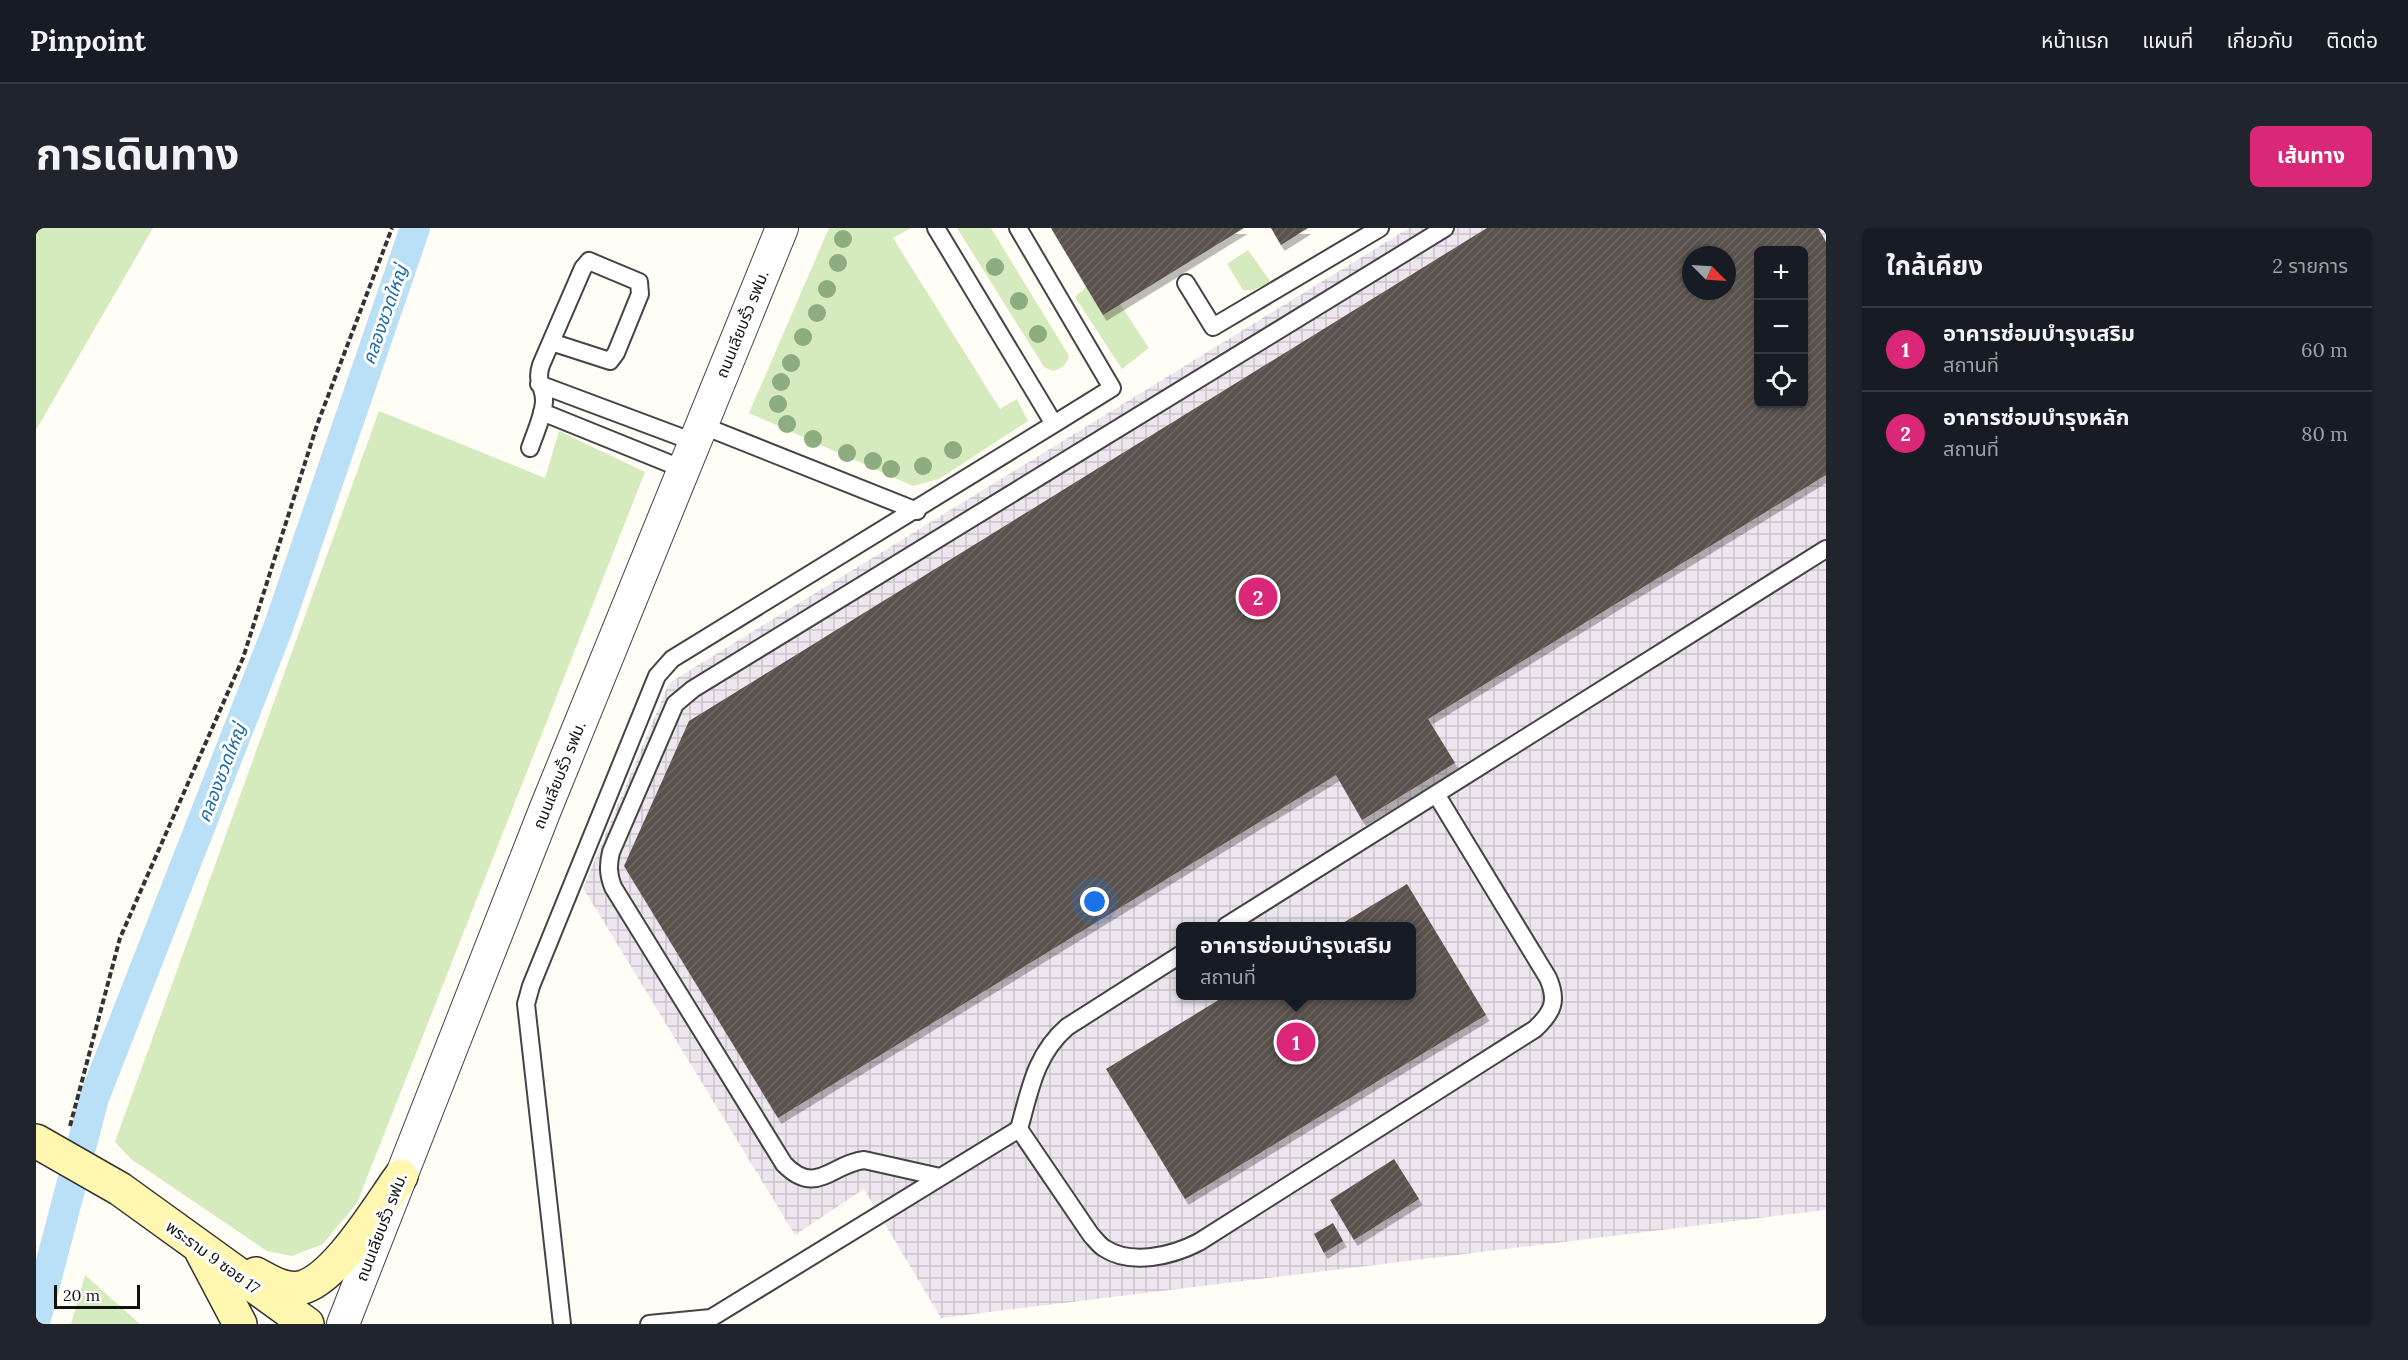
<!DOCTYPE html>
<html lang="th">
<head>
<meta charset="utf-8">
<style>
	body { margin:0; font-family:Lora,"Noto Sans Thai",serif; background:#20242c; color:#f1f3f6 }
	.controls { position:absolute; right:18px; top:18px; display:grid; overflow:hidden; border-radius:9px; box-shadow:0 2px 4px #0004 }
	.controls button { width:54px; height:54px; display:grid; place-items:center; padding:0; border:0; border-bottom:2px solid #363941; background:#171b24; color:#f1f3f6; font:30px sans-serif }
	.compass { position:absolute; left:1646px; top:18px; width:54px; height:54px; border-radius:50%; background:#171b24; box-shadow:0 2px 4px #0004; rotate:114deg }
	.scale { position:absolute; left:18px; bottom:15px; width:86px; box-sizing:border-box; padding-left:6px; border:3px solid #111; border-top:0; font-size:16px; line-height:21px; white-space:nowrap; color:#111; -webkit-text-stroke:4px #fff; paint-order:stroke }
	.you { position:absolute; left:1059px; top:674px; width:21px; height:21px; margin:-15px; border:4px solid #fff; border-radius:50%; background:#1a73e8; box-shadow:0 0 0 9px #1a73e833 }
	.badge { display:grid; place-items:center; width:39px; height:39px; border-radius:50%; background:#db2777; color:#fff; font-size:20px; font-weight:700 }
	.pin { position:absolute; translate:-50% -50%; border:3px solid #fff; box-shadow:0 2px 6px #0006 }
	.popup { position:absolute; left:1140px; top:694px; width:240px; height:78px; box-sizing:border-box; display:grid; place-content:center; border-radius:9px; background:#171b24; filter:drop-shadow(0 2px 4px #0005); font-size:20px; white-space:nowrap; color:#9ea1a6 }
	.popup b { font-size:22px; color:#f1f3f6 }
	.popup::after { content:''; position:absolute; left:50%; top:100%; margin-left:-12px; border:12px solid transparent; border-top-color:#171b24 }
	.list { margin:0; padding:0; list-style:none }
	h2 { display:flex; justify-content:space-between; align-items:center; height:78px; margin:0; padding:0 24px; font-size:26px }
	h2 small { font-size:20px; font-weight:400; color:#9ea1a6 }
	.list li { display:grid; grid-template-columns:39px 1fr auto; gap:18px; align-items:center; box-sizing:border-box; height:84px; padding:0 24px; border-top:2px solid #363941 }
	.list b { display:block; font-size:22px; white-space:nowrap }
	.list p { margin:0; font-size:20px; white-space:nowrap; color:#9ea1a6 }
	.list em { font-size:20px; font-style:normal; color:#9ea1a6 }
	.icon { flex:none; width:33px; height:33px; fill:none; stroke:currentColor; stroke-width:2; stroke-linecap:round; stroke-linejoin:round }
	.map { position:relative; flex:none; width:1790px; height:1096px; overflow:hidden; border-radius:9px }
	header { display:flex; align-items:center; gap:36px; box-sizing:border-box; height:84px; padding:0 30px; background:#171b24; border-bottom:2px solid #363941 }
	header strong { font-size:28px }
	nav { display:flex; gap:33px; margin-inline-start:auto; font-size:21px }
	.intro { display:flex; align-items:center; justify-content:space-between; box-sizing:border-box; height:144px; padding:0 36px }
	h1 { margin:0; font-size:42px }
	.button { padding:15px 27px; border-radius:9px; background:#db2777; color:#fff; font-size:21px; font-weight:700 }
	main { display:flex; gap:36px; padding:0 36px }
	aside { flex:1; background:#171b24; border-radius:9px; box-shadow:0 2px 4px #0004 }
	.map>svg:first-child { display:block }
	.industrial { fill:url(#industrial-grid); fill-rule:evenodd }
	.green { fill:#d5ebbd }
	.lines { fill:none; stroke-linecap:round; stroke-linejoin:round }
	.canal { stroke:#b9e0f7; stroke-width:30 }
	.building { fill:url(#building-hatch); fill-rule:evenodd; filter:url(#shadow) }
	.lane-casing { stroke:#444; stroke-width:20 }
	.street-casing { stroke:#444; stroke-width:34 }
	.secondary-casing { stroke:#333; stroke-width:36 }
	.path { stroke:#333; stroke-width:4; stroke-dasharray:6 3; stroke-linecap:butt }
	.lane { stroke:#fff; stroke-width:16 }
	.street { stroke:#fff; stroke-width:32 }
	.secondary { stroke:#fff6b0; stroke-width:33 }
	.tree { fill:#8dad7f }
	.labels { text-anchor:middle; stroke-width:6; stroke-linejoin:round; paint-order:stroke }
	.street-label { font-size:16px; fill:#111; stroke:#fff }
	.water-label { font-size:18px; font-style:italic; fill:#1768a6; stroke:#fff }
</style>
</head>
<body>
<header>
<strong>Pinpoint</strong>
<nav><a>หน้าแรก</a><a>แผนที่</a><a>เกี่ยวกับ</a><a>ติดต่อ</a></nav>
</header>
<div class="intro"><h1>การเดินทาง</h1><a class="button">เส้นทาง</a></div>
<main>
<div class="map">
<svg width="1790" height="1096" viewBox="0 0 1790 1096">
	<defs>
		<pattern id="industrial-grid" width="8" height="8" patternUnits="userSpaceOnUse" patternTransform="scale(1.5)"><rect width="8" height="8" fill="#eee6ef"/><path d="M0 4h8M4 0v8" fill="none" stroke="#cbc4cc"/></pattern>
		<pattern id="building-hatch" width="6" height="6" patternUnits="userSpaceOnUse" patternTransform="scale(1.5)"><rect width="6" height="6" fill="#5a524d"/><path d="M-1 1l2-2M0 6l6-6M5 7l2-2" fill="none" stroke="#6d6662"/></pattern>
		<filter id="shadow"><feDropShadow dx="3.5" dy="6" stdDeviation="0" flood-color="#0004"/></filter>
	</defs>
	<rect width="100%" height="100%" fill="#fffdf5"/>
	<path class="industrial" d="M 1373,0 L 1790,0 L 1790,982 L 905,1090 L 828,961 L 759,1007 L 547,660 L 633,455 ZM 1722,22 L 1768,22 L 1768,176 L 1722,176 ZM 1655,27 L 1691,27 L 1691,63 L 1655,63 ZM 1144,698 L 1376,698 L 1376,768 L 1144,768 Z"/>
	<path class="green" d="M 0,0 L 117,0 L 0,202 Z
		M 793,0 L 875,0 L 857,10 L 964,181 L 981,171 L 992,193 L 903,251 L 877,258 L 713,185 Z
		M 921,0 L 955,0 L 1033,128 C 1030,138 1026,140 1017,143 L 1008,139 Z
		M 1212,22 L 1235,54 L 1217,62 L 1207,62 L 1191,36 Z
		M 1050,59 L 1067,86 L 1084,76 L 1113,120 L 1086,141 L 1039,69 Z
		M 343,183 L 509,250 L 523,203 L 609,244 L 321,975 L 287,1016 L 256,1028 L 231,1023 L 95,931 L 79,914 Z
		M 49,1047 L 104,1096 L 35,1096 Z"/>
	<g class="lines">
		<path class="canal" d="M 0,1091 L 58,870 L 242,400 L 379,0"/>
	</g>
	<path class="building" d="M 1015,0 L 1208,0 L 1067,87 Z
		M 1235,0 L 1272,0 L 1245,17 Z
		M 1451,0 L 1782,0 L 1790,14 L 1790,247 L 1392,491 L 1419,535 L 1326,592 L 1300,547 L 742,890 L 588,638 L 653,493 ZM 1722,22 L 1768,22 L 1768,176 L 1722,176 ZM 1655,27 L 1691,27 L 1691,63 L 1655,63 Z
		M 1371,656 L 1450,787 L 1149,971 L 1070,841 L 1189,768 L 1376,768 L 1376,698 L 1302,698 Z
		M 1358,931 L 1383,971 L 1318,1012 L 1294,972 Z
		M 1297,995 L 1307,1013 L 1288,1025 L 1278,1006 Z"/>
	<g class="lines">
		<g class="lane-casing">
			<path id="lane" d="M 982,0 L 1076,160 L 1018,196
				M 1150,55 L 1177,99 L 1344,0
				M 503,156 L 658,214
				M 506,184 L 647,241
				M 665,197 L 881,283
				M 494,220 C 499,205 507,189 508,174 C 509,159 499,155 505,137 L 547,40 L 553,33 L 603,54 L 604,66 L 580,125 L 574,133 L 515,114
				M 1190,698 L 1790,321
				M 1144,727 L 1031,799 C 999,827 994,862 983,901 L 1055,1007 C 1059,1011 1063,1017 1068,1020 C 1095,1038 1136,1028 1163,1014 L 1499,801 C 1517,784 1522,773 1512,750 L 1400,566
				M 904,949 L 828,932 C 795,936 780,969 748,936 L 577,659 C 572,646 572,637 575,624 L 639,476 L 657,461 L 1409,0
				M 526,1096 L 490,776 L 495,758 L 621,448 L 636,431 L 1018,196 L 900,0
				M 613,1096 L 675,1090 L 983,901"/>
		</g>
		<g class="street-casing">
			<path id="street" d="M 307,1096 L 509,582 L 746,0"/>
		</g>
		<g class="secondary-casing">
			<path id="secondary" d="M 0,913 L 84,961 L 271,1096
				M 166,1024 L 204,1096
				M 220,1046 C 233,1053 248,1063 264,1060 C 300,1052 343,978 365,948"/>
		</g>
		<path class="path" d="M 34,898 L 84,710 L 207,430 L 281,197 L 356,0"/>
		<use href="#lane" class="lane"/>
		<use href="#street" class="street"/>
		<use href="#secondary" class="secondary"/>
	</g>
	<g class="tree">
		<circle cx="807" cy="11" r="9"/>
		<circle cx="802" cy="35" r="9"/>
		<circle cx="959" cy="39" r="9"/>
		<circle cx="791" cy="61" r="9"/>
		<circle cx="983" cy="73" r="9"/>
		<circle cx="781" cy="85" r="9"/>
		<circle cx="1002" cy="106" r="9"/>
		<circle cx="767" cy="109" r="9"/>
		<circle cx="755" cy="135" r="9"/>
		<circle cx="745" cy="154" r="9"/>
		<circle cx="742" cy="176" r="9"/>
		<circle cx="751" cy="196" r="9"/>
		<circle cx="777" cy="211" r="9"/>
		<circle cx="917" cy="222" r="9"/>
		<circle cx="811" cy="225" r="9"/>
		<circle cx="837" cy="233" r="9"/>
		<circle cx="887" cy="238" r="9"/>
		<circle cx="855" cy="241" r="9"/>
	</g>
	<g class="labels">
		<g class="street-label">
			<text transform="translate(706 96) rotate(-68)" y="6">ถนนเลียบรั้ว รฟม.</text>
			<text transform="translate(523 547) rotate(-68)" y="6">ถนนเลียบรั้ว รฟม.</text>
			<text transform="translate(345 999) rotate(-69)" y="6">ถนนเลียบรั้ว รฟม.</text>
			<text transform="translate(177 1029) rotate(36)" y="6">พระราม 9 ซอย 17</text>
		</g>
		<g class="water-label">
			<text transform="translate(349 87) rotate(-71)" y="6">คลองชวดใหญ่</text>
			<text transform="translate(186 545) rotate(-69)" y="6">คลองชวดใหญ่</text>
		</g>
	</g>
</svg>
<div class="controls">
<button>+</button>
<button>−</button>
<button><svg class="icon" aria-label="locate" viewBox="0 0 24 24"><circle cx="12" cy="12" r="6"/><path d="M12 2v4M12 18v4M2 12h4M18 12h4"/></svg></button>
</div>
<svg class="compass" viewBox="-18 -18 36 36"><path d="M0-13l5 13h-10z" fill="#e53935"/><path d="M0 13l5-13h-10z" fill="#9ea1a6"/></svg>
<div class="scale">20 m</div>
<div class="you"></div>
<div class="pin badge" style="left:1260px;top:814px">1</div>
<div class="popup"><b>อาคารซ่อมบำรุงเสริม</b>สถานที่</div>
<div class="pin badge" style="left:1222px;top:369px">2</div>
</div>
<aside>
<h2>ใกล้เคียง<small>2 รายการ</small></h2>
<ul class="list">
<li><span class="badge">1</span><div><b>อาคารซ่อมบำรุงเสริม</b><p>สถานที่</p></div><em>60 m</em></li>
<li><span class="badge">2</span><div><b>อาคารซ่อมบำรุงหลัก</b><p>สถานที่</p></div><em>80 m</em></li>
</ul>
</aside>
</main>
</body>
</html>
